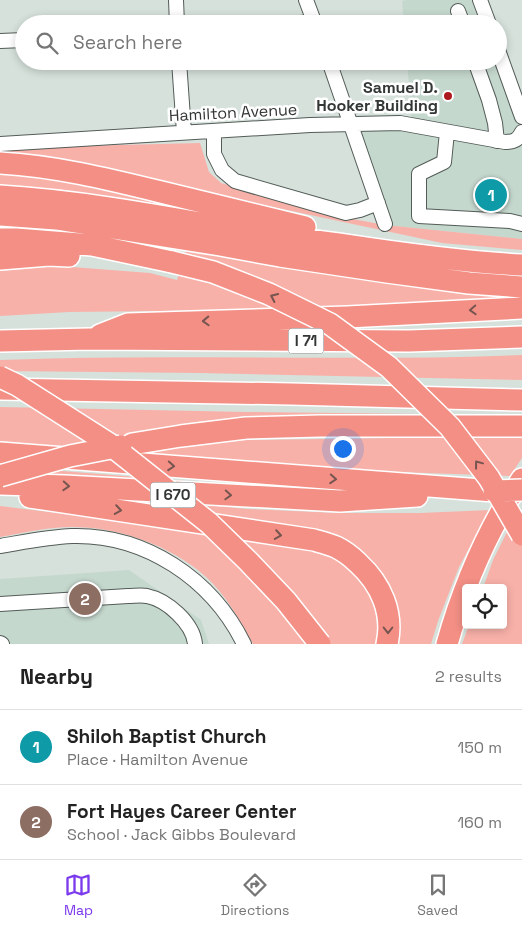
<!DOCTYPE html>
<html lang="en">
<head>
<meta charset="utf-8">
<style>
	body { margin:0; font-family:"Space Grotesk",sans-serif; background:#f6f6f6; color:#222 }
	.controls { position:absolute; right:15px; bottom:15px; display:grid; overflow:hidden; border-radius:5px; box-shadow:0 2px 8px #0003 }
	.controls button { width:45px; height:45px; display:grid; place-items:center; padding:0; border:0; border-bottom:1px solid #e0e0e0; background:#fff; color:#222; font:25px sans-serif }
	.you { position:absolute; left:342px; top:448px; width:18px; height:18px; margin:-12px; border:4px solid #fff; border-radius:50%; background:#1a73e8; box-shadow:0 0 0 8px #1a73e833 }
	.badge { display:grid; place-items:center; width:32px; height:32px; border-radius:50%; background:#7c3aed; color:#fff; font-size:16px; font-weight:700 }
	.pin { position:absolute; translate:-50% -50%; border:2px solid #fff; box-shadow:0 1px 5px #0006 }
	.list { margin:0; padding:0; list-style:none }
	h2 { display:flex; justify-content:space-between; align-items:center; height:65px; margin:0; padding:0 20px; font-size:21px }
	h2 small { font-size:16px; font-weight:400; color:#767676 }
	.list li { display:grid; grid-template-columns:32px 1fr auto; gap:15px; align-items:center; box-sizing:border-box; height:75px; padding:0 20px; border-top:1px solid #e0e0e0 }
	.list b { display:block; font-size:19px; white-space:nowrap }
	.list p { margin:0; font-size:16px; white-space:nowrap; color:#767676 }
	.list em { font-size:16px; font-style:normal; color:#767676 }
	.icon { flex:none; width:28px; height:28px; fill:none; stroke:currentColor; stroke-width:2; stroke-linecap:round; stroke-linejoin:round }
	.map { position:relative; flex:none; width:522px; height:644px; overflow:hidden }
	.search { position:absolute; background:#fff; box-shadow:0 2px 8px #0003; left:15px; right:15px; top:15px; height:55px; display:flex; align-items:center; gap:12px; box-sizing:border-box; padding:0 18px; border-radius:28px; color:#767676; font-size:19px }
	.sheet { height:215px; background:#fff }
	nav { display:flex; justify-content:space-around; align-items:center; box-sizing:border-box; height:70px; border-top:1px solid #e0e0e0; background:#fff; font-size:14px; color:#767676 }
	nav a { display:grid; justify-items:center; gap:2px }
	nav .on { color:#7c3aed }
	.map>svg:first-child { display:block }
	.built { fill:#c5d8ce }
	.green { fill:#f8b1a9 }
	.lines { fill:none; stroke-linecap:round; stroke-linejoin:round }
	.minor-casing { stroke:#535c57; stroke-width:16 }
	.highway-casing { stroke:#fff; stroke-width:24 }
	.minor { stroke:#fff; stroke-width:14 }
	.highway { stroke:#f38f85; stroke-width:21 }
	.highway-bridge-casing { stroke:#fff; stroke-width:24; stroke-linecap:butt }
	.highway-bridge { stroke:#f38f85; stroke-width:21 }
	.oneway { stroke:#765550 }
	.poi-dot { fill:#ac191e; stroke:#fff; stroke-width:2 }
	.labels { text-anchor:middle; stroke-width:5; stroke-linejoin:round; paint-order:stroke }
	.shield { fill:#fff; stroke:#707271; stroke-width:1 }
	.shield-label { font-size:15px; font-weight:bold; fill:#323634 }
	.poi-label { font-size:16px; font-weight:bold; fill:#323634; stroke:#fff; text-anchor:end }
	.street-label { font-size:16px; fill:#323634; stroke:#fff }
</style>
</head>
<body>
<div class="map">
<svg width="522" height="644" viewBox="0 0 522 644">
	<rect width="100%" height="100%" fill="#d6e1db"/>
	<path class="built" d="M 406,0 L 479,0 L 494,24 L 404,24 L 402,1 Z
		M 498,36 L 522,106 L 522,239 L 385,225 L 352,123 L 412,126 L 407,61 L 498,61 Z
		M 129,570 L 201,620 L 209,644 L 0,644 L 0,579 Z"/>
	<path class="green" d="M 200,143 L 209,172 L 221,183 L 331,215 L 385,225 L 522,239 L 522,250 L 442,243 L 136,178 L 0,156 L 0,148 Z
		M 0,171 L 74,181 L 181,207 L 179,210 L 0,188 Z
		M 187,247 L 414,284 L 517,298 L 263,310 L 69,312 L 0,316 L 0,271 L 59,266 L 150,273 L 177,280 Z
		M 522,355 L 522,380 L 200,373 L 0,371 L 0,360 C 174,353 348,362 522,355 Z
		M 0,407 L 248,412 L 422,414 L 421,419 L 336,418 L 131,454 L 0,441 Z
		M 522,436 L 522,458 L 510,476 L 313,469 L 143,455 L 138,452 L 237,438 L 250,440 Z
		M 0,466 L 236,485 L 0,475 Z
		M 101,498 L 139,499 L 248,509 L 338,513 L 420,513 L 490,510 L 459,567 L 438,621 L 431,644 L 395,644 L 367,558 Z
		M 0,506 C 82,516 164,526 245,539 C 262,542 278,544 294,547 C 309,550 325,552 338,560 C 362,575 376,596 377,625 C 378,632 378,638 377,644 L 253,644 C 240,620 225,594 205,576 C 170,545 118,527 72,527 C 48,527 23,533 0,537 Z
		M 522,512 L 522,644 L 462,644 L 469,625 L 503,625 L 503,588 L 483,588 L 493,560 L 506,534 Z"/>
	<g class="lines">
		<g class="minor-casing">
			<path id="minor" d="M 176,0 L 177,24
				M 306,0 L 315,24
				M 480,0 L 489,24
				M 458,11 L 463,24
				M 285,24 L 314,22
				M 0,41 L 24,40
				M 498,50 L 522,117
				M 179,61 L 184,132
				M 329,61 L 385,224
				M 475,61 L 489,100 L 495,123 L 497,141
				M 214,131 L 214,154 L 222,170 L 235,181 L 346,213 L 360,210 L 378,203
				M 447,132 L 444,162 L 419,174 L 419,216 L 510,221 L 522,224
				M 0,144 L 310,125 L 400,123 L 505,142 C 514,142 518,140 522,132
				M 0,546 C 24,542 48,537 72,536 C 145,534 212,579 244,644
				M 0,604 L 128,596 C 134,596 141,595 147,596 C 167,600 193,623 195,644
				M 0,643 L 2,644"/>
		</g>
		<g class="highway-casing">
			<path id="highway" d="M 0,163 C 55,166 108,179 161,192 C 209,204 257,215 305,227
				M 0,196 C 81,201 161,216 240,230 C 275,236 310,240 345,245 C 404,254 463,262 522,265
				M 0,215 L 56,219 L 220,245 L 280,256 L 387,272 L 469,283 L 522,287
				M 0,239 L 16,239 L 92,245 L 172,262
				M 0,259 L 49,255 L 69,256
				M 100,335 L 128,324 L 347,317 L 522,308
				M 0,341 L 90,339 L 409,341 L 522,337
				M 0,389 L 291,394 L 522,400
				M 132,444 L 181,436 L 246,428 L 320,426 L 522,426
				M 0,453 L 494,491
				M 0,484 L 65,486 L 340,501 L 417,496
				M 30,497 L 314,540 C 321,542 329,544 336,547 C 344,551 352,557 358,563 C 381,584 394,613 387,644
				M 447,644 C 460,598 478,553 501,512 C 507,500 515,490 522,479"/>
		</g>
		<use href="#minor" class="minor"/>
		<use href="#highway" class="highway"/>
		<g class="highway-bridge-casing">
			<path id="highway-bridge" d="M 172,262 L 213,272 L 269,294 L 330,324 L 389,367 L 450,427 L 489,478 L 522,535
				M 0,377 L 17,385 L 108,443 L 209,523 L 248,561 L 286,601 L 320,644
				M 0,476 L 70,456 L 121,446
				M 494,491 L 522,490"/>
		</g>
		<use href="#highway-bridge" class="highway-bridge"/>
	</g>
	<defs><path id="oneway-chevron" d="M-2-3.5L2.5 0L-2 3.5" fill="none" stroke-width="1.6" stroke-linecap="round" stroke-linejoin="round" transform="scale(1.25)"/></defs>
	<g class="oneway">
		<use href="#oneway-chevron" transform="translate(274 297) rotate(-155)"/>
		<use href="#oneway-chevron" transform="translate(473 310) rotate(177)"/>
		<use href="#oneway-chevron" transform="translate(206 321) rotate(178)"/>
		<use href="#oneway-chevron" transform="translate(478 464) rotate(-127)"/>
		<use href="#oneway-chevron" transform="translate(171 466) rotate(4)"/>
		<use href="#oneway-chevron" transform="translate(333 479) rotate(4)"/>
		<use href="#oneway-chevron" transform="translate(66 486) rotate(3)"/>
		<use href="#oneway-chevron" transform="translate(228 495) rotate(3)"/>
		<use href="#oneway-chevron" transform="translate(118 510) rotate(9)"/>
		<use href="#oneway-chevron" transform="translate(278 535) rotate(9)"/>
		<use href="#oneway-chevron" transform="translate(388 630) rotate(90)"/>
	</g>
	<circle class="poi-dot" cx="448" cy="96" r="5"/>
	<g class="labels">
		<g class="shield">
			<rect x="288.5" y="328.5" width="35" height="25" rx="4"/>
			<rect x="150.5" y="482.5" width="45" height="25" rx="4"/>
		</g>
		<g class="shield-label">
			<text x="306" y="346">I 71</text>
			<text x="173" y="500">I 670</text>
		</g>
		<g class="poi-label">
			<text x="438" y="93">Samuel D.<tspan x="438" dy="18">Hooker Building</tspan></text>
		</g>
		<g class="street-label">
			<text transform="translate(233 112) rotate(-3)" y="6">Hamilton Avenue</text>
		</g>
	</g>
</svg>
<div class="controls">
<button><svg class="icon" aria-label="locate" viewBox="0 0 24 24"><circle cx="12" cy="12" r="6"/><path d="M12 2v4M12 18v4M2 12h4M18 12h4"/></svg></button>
</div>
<div class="you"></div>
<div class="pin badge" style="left:491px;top:195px;background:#0f9aa8">1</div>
<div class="pin badge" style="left:85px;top:599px;background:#8d6e63">2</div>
<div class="search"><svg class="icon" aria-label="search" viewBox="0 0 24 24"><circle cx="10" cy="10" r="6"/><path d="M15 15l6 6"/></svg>Search here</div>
</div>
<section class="sheet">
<h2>Nearby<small>2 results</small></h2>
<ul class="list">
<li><span class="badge" style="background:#0f9aa8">1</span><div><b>Shiloh Baptist Church</b><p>Place · Hamilton Avenue</p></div><em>150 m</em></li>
<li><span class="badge" style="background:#8d6e63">2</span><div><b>Fort Hayes Career Center</b><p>School · Jack Gibbs Boulevard</p></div><em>160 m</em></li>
</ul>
</section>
<nav>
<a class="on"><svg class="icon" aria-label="map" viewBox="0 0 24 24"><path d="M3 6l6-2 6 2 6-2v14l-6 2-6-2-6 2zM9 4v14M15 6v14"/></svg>Map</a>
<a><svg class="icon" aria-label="directions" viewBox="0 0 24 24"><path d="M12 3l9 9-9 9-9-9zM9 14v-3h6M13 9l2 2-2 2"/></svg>Directions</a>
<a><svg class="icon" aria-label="saved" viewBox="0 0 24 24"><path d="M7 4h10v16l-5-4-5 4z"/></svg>Saved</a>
</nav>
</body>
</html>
